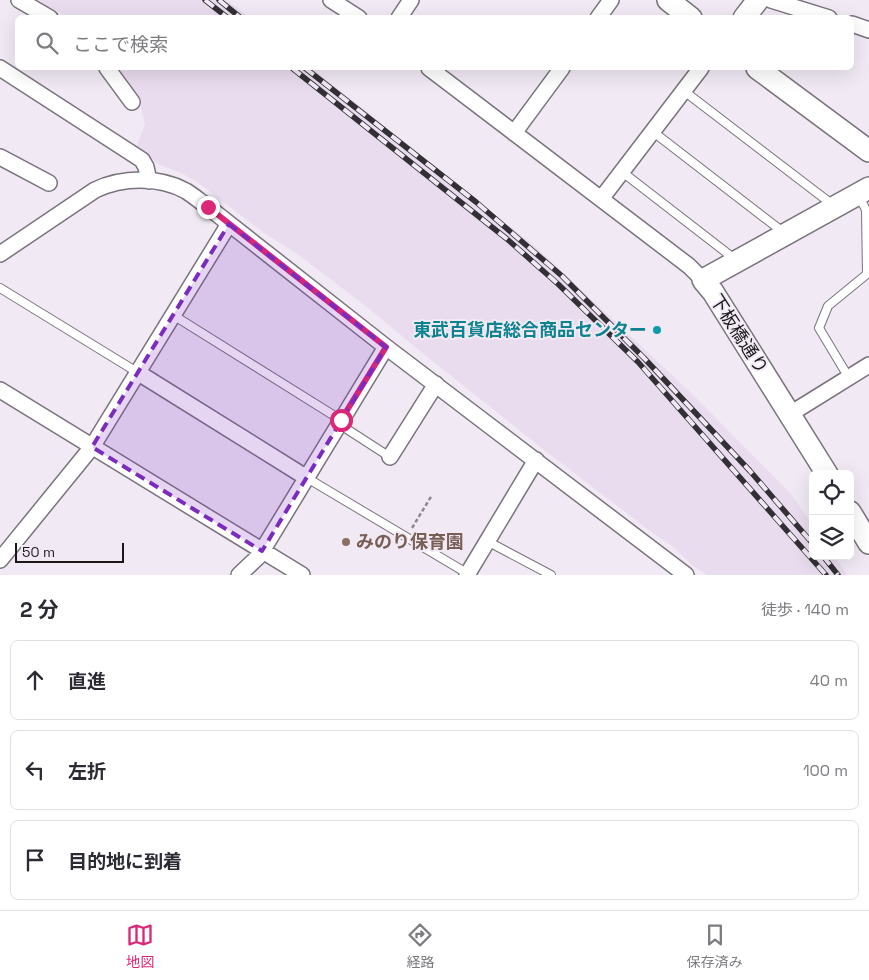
<!DOCTYPE html>
<html lang="ja">
<head>
<meta charset="utf-8">
<style>
	body { margin:0; font-family:"Space Grotesk","Noto Sans JP",sans-serif; background:#f2f2f3; color:#2b2b33 }
	.controls { position:absolute; right:15px; bottom:15px; display:grid; overflow:hidden; border-radius:8px; box-shadow:0 5px 20px #0002 }
	.controls button { width:45px; height:45px; display:grid; place-items:center; padding:0; border:0; border-bottom:1px solid #e1e1e2; background:#fff; color:#2b2b33; font:25px sans-serif }
	.scale { position:absolute; left:15px; bottom:12px; width:109px; box-sizing:border-box; padding-left:5px; border:2px solid #1a171b; border-top:0; font-size:14px; line-height:18px; white-space:nowrap; color:#1a171b; -webkit-text-stroke:4px #f1eaf5; paint-order:stroke }
	.stop { position:absolute; width:15px; height:15px; margin:-11px; border:4px solid #db2777; border-radius:50%; background:#fff }
	.stop.end { background:#db2777; border-color:#fff; box-shadow:0 1px 5px #0008 }
	.list { margin:0; padding:0; list-style:none }
	h2 { display:flex; justify-content:space-between; align-items:center; height:65px; margin:0; padding:0 20px; font-size:21px }
	h2 small { font-size:16px; font-weight:400; color:#7c7c81 }
	.list li { display:grid; grid-template-columns:32px 1fr auto; gap:15px; align-items:center; box-sizing:border-box; height:80px; margin:0 10px 10px; padding:0 10px; border:1px solid #e1e1e2; border-radius:8px }
	.list b { display:block; font-size:19px; white-space:nowrap }
	.list em { font-size:16px; font-style:normal; color:#7c7c81 }
	.icon { flex:none; width:28px; height:28px; fill:none; stroke:currentColor; stroke-width:2; stroke-linecap:round; stroke-linejoin:round }
	.map { position:relative; flex:none; width:869px; height:575px; overflow:hidden }
	.search { position:absolute; background:#fff; box-shadow:0 5px 20px #0002; left:15px; right:15px; top:15px; height:55px; display:flex; align-items:center; gap:12px; box-sizing:border-box; padding:0 18px; border-radius:8px; color:#7c7c81; font-size:19px }
	.sheet { height:335px; background:#fff }
	nav { display:flex; justify-content:space-around; align-items:center; box-sizing:border-box; height:70px; border-top:1px solid #e1e1e2; background:#fff; font-size:14px; color:#7c7c81 }
	nav a { display:grid; justify-items:center; gap:2px }
	nav .on { color:#db2777 }
	.map>svg:first-child { display:block }
	.built { fill:#e9dcee }
	.lines { fill:none; stroke-linecap:round; stroke-linejoin:round }
	.lane-casing { stroke:#7a737d; stroke-width:10 }
	.street-casing { stroke:#7a737d; stroke-width:18 }
	.secondary-casing { stroke:#7a737d; stroke-width:24 }
	.path { stroke:#8f8a92; stroke-width:2.5; stroke-dasharray:4 2.5; stroke-linecap:butt }
	.lane { stroke:#fff; stroke-width:8 }
	.street { stroke:#fff; stroke-width:15 }
	.secondary { stroke:#fff; stroke-width:21 }
	.rail-casing { stroke:#333035; stroke-width:5.5 }
	.rail { stroke:#f1eaf5; stroke-width:4; stroke-dasharray:11; stroke-linecap:butt }
	.route { stroke:#db2777; stroke-width:6 }
	.marked { fill:#7b2cbf; fill-opacity:0.2; stroke:#7b2cbf; stroke-width:4; stroke-dasharray:10 6; stroke-linejoin:round }
	.culture-dot { fill:#0f9aa8; stroke:#f1eaf5; stroke-width:2 }
	.education-dot { fill:#8d6e63; stroke:#f1eaf5; stroke-width:2 }
	.labels { text-anchor:middle; stroke-width:4; stroke-linejoin:round; paint-order:stroke }
	.culture-label { font-size:18px; font-weight:bold; fill:#0d838f; stroke:#f1eaf5; text-anchor:end }
	.street-label { font-size:18px; fill:#1a171b; stroke:#f1eaf5 }
	.education-label { font-size:18px; font-weight:bold; fill:#785e54; stroke:#f1eaf5; text-anchor:start }
</style>
</head>
<body>
<div class="map">
<svg width="869" height="575" viewBox="0 0 869 575">
	<rect width="100%" height="100%" fill="#f1eaf5"/>
	<path class="built" d="M 38,0 L 227,0 L 249,17 L 68,17 Z
		M 118,68 L 312,68 L 537,248 L 692,394 L 791,494 L 813,526 L 813,556 L 834,556 L 847,575 L 707,575 L 694,567 L 672,546 L 650,531 L 544,450 L 415,347 L 368,308 L 299,255 L 264,233 L 196,181 L 179,172 L 160,165 L 136,148 L 145,124 L 140,103 L 137,95 Z"/>
	<g class="lines">
		<g class="lane-casing">
			<path id="lane" d="M 684,91 L 833,205
				M 652,131 L 783,232
				M 621,171 L 736,260
				M 0,288 L 137,372
				M 173,315 L 341,420
				M 849,378 L 819,328 L 828,306 L 867,274 L 866,210 L 859,196
				M 339,424 L 390,457
				M 307,478 L 470,575
				M 487,541 L 551,575"/>
		</g>
		<g class="street-casing">
			<path id="street" d="M 19,0 L 50,18
				M 331,0 L 359,18
				M 771,0 L 829,18
				M 399,18 L 411,0
				M 598,18 L 611,0
				M 852,24 L 869,30
				M 0,68 L 142,160 L 146,167 L 149,181
				M 107,68 L 132,102
				M 429,68 L 689,266 L 703,280
				M 514,133 L 562,68
				M 0,157 L 49,183
				M 601,199 L 701,68
				M 0,254 L 95,190 C 122,177 159,176 186,191 C 194,196 201,202 208,207 L 386,347 L 686,575
				M 137,372 L 307,478
				M 0,390 L 302,575
				M 790,414 L 869,365
				M 390,457 L 436,384
				M 0,560 L 92,447 L 229,224
				M 239,575 L 258,557 L 262,551 L 386,347
				M 467,575 L 536,460"/>
		</g>
		<g class="secondary-casing">
			<path id="secondary" d="M 668,0 L 691,18
				M 744,18 L 758,0
				M 757,68 L 869,151
				M 827,474 L 713,292 L 703,280 L 869,188
				M 850,512 L 869,543"/>
		</g>
		<path class="path" d="M 412,528 L 432,495"/>
		<use href="#lane" class="lane"/>
		<use href="#street" class="street"/>
		<use href="#secondary" class="secondary"/>
		<g class="rail-casing">
			<path id="rail" d="M 205,0 L 228,18
				M 219,0 L 241,18
				M 292,68 L 507,239 L 558,284 L 638,362 L 826,575
				M 305,68 L 476,202 L 562,276 L 644,358 L 750,471 L 813,544
				M 823,556 L 838,575"/>
		</g>
		<use href="#rail" class="rail"/>
	</g>
	<g class="lines">
		<path class="route" d="M 208,207 L 386,347 L 341,420"/>
	</g>
	<path class="marked" d="M 229,224 L 386,347 L 262,551 L 92,447 Z"/>
	<circle class="culture-dot" cx="657" cy="330" r="5"/>
	<circle class="education-dot" cx="346" cy="542" r="5"/>
	<g class="labels">
		<g class="culture-label">
			<text x="647" y="336">東武百貨店総合商品センター</text>
		</g>
		<g class="street-label">
			<text transform="translate(739 334) rotate(57)" y="6">下板橋通り</text>
		</g>
		<g class="education-label">
			<text x="356" y="548">みのり保育園</text>
		</g>
	</g>
</svg>
<div class="controls">
<button><svg class="icon" aria-label="locate" viewBox="0 0 24 24"><circle cx="12" cy="12" r="6"/><path d="M12 2v4M12 18v4M2 12h4M18 12h4"/></svg></button>
<button><svg class="icon" aria-label="layers" viewBox="0 0 24 24"><path d="M12 4l9 5-9 5-9-5zM3 14l9 5 9-5"/></svg></button>
</div>
<div class="scale">50 m</div>
<div class="stop" style="left:341px;top:420px"></div>
<div class="stop end" style="left:208px;top:207px"></div>
<div class="search"><svg class="icon" aria-label="search" viewBox="0 0 24 24"><circle cx="10" cy="10" r="6"/><path d="M15 15l6 6"/></svg>ここで検索</div>
</div>
<section class="sheet">
<h2>2 分<small>徒歩 · 140 m</small></h2>
<ul class="list">
<li><svg class="icon" aria-label="ahead" viewBox="0 0 24 24"><path d="M12 20V5M6 11l6-6 6 6"/></svg><div><b>直進</b></div><em>40 m</em></li>
<li><svg class="icon" aria-label="left" viewBox="0 0 24 24"><path d="M17 20v-9H6M10 6l-5 5 5 5"/></svg><div><b>左折</b></div><em>100 m</em></li>
<li><svg class="icon" aria-label="arrive" viewBox="0 0 24 24"><path d="M6 21V4h12l-3 4 3 4H6"/></svg><div><b>目的地に到着</b></div></li>
</ul>
</section>
<nav>
<a class="on"><svg class="icon" aria-label="map" viewBox="0 0 24 24"><path d="M3 6l6-2 6 2 6-2v14l-6 2-6-2-6 2zM9 4v14M15 6v14"/></svg>地図</a>
<a><svg class="icon" aria-label="directions" viewBox="0 0 24 24"><path d="M12 3l9 9-9 9-9-9zM9 14v-3h6M13 9l2 2-2 2"/></svg>経路</a>
<a><svg class="icon" aria-label="saved" viewBox="0 0 24 24"><path d="M7 4h10v16l-5-4-5 4z"/></svg>保存済み</a>
</nav>
</body>
</html>
